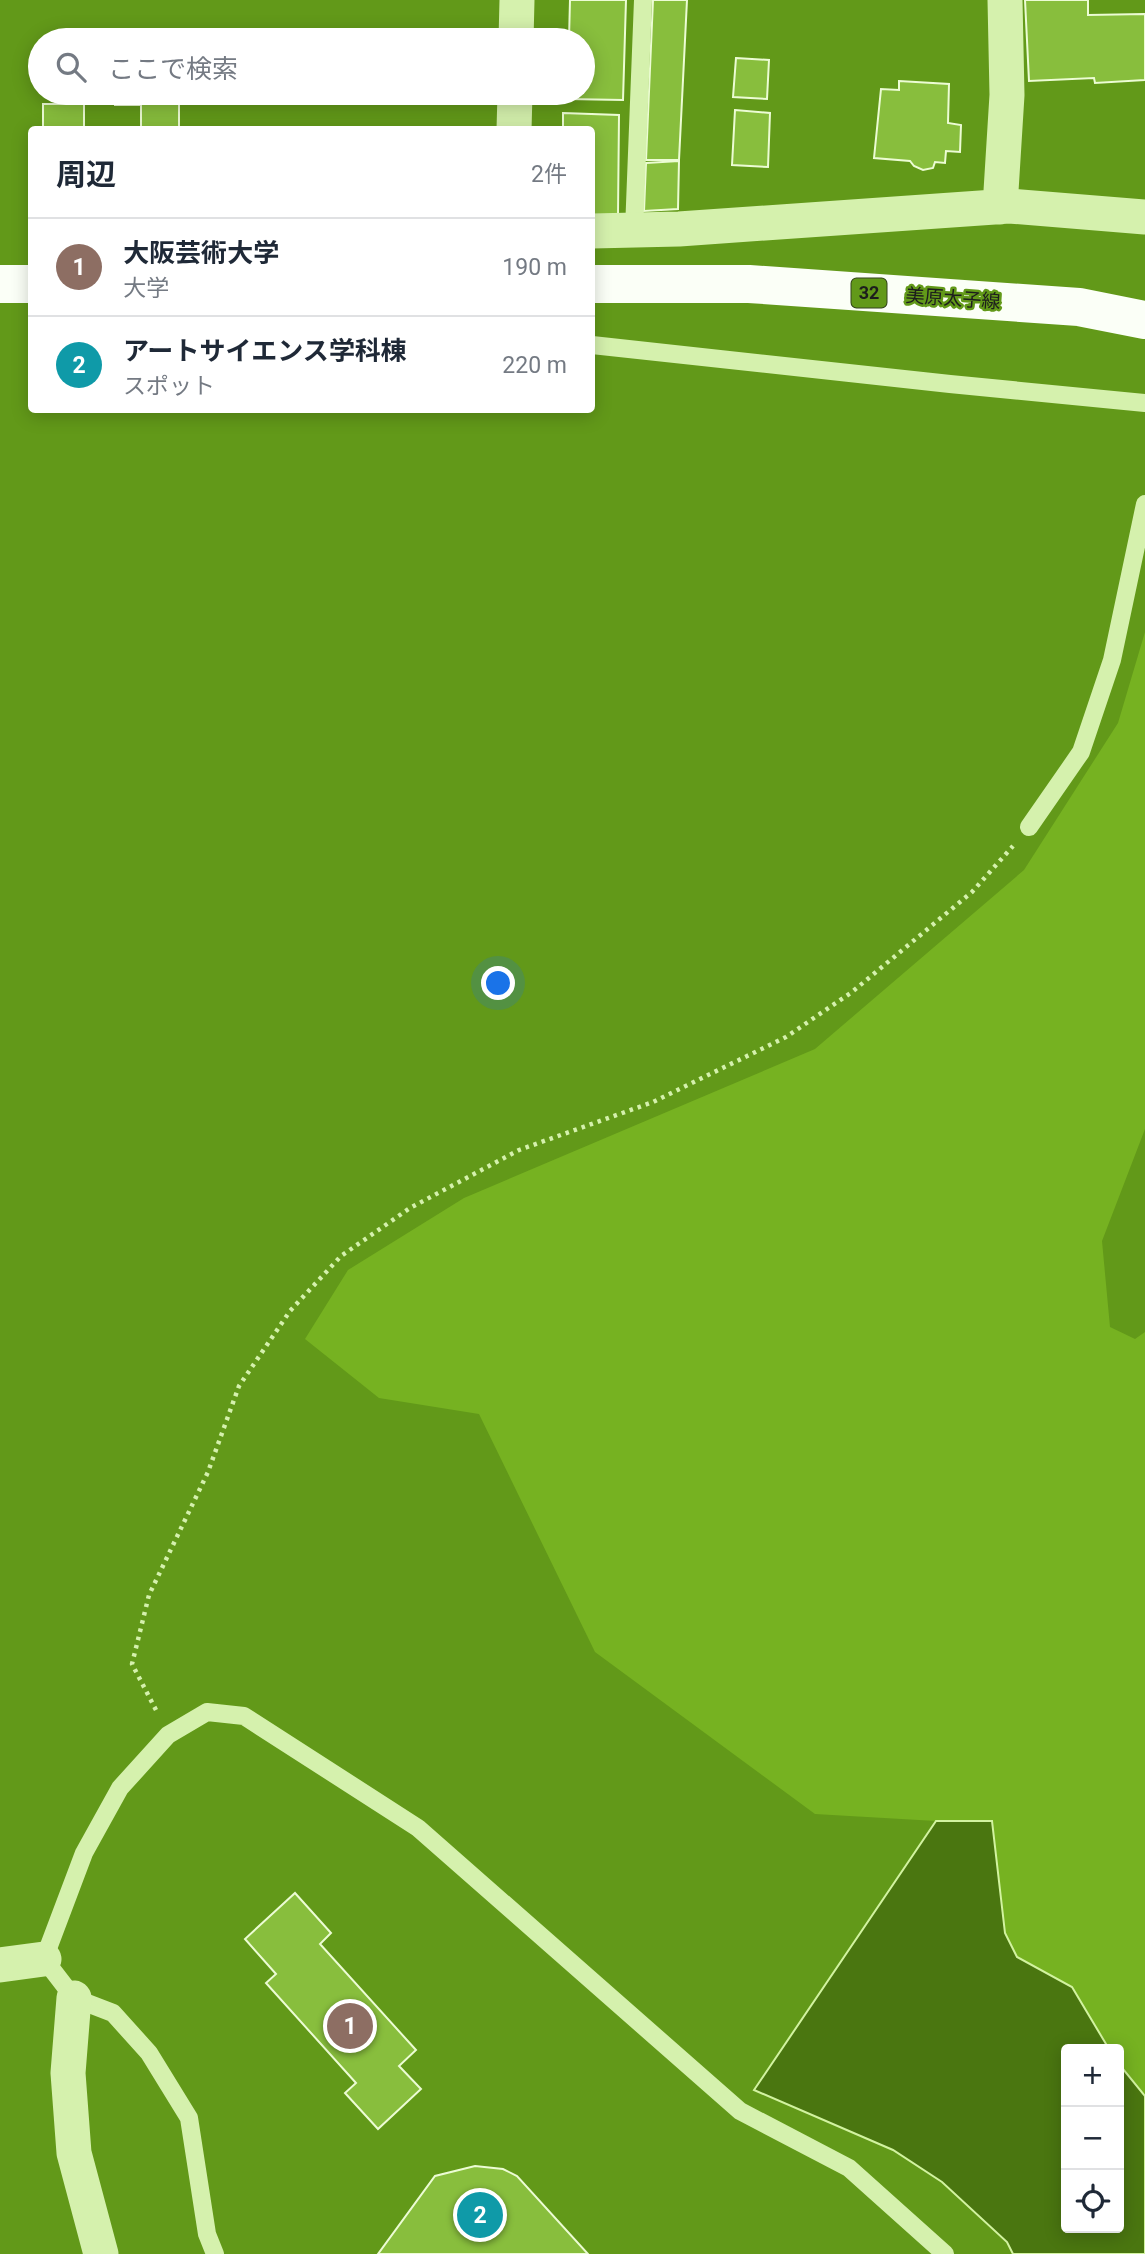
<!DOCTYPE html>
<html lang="ja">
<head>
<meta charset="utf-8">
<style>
	body { margin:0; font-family:Roboto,"Noto Sans JP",sans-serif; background:#f6f6f7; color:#1f2937 }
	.controls { position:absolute; right:21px; bottom:21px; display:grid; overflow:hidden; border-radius:7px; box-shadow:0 4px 18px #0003 }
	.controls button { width:63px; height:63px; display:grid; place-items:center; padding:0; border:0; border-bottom:2px solid #e0e1e3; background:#fff; color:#1f2937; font:35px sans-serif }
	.you { position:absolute; left:499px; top:984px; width:24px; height:24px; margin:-18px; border:5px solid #fff; border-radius:50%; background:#1a73e8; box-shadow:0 0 0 10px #1a73e833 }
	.badge { display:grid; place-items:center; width:46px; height:46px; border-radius:50%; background:#c16dff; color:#fff; font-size:23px; font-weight:700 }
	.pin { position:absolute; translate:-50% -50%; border:4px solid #fff; box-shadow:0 2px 7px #0006 }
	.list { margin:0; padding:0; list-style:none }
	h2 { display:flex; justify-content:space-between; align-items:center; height:91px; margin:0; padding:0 28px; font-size:30px }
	h2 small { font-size:23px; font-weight:400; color:#747a83 }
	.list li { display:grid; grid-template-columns:46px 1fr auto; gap:21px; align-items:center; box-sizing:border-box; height:98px; padding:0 28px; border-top:2px solid #e0e1e3 }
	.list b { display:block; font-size:26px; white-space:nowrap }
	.list p { margin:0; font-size:23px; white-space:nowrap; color:#747a83 }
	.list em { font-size:23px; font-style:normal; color:#747a83 }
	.icon { flex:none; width:38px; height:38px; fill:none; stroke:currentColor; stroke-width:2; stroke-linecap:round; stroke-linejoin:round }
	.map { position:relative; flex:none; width:1145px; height:2254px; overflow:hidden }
	.search { position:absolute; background:#fff; box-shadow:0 4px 18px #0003; left:28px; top:28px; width:567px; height:77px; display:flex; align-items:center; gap:18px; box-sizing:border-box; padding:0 24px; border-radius:38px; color:#747a83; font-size:26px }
	.panel { position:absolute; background:#fff; box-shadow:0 4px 18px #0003; left:28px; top:126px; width:567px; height:287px; border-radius:7px }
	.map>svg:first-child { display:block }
	.green { fill:#76b221 }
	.water { fill:#4a7610; stroke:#d2f3a0; stroke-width:2 }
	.building { fill:#88be3d; stroke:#ecfcd4; stroke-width:2 }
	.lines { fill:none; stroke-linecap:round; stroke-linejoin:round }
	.path { stroke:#d5f1ad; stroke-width:4.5; stroke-dasharray:3.5 5; stroke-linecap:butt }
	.service { stroke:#d5f1ad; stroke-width:18 }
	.minor { stroke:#d5f1ad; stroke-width:35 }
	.primary { stroke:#fbfff7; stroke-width:38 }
	.labels { text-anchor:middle; stroke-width:5; stroke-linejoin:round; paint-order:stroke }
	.shield { fill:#629919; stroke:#32421c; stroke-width:2 }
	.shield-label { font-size:18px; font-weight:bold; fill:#1d1d1d }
	.street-label { font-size:19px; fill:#1d1d1d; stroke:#629919 }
</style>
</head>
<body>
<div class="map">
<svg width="1145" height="2254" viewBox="0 0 1145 2254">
	<rect width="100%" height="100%" fill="#629919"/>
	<path class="green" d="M 1145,632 L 1145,1129 L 1102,1241 L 1110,1327 L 1135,1339 L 1145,1332 L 1145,2096 L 1119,2064 L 1119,2049 L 1109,2049 L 1072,1987 L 1017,1957 L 1005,1933 L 992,1821 L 936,1821 L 815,1814 L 595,1652 L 479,1414 L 379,1398 L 305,1339 L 348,1270 L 464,1198 L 815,1049 L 1024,870 L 1118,723 Z"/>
	<path class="water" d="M 936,1821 L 992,1821 L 1005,1933 L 1017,1957 L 1072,1987 L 1109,2049 L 1066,2049 L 1066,2228 L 1119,2228 L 1119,2064 L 1145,2096 L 1145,2254 L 1013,2254 L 1007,2242 L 942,2182 L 893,2150 L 754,2090 Z"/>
	<path class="building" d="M 570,0 L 626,0 L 623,100 L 567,99 L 567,93 L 583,93 L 583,40 L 569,40 Z
		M 653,0 L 687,0 L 679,160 L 646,160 Z
		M 1025,0 L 1088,0 L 1088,15 L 1145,14 L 1145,80 L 1095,83 L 1094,78 L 1029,81 Z
		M 736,58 L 769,60 L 767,99 L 733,97 Z
		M 899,81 L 949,84 L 948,123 L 961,125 L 960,152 L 946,151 L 945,163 L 935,162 L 933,168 L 923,170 L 914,166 L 910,161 L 874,158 L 881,89 L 899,90 Z
		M 115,93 L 141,93 L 141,105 L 115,105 Z
		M 141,98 L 179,99 L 179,130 L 141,130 Z
		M 43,104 L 84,104 L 84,130 L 43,130 Z
		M 735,110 L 770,113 L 768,167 L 732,165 Z
		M 563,113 L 619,115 L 618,216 L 592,215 L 592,130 L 563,130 Z
		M 679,161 L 678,209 L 644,211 L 646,163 Z
		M 295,1893 L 331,1933 L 320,1944 L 416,2050 L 399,2066 L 421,2089 L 378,2129 L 345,2093 L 356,2083 L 266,1983 L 276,1974 L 245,1939 Z
		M 475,2166 L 503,2169 L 517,2176 L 588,2254 L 378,2254 L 435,2176 Z"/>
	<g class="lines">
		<path class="path" d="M 156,1710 L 132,1664 L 149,1595 L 208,1472 L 239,1386 L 290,1311 L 341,1256 L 410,1208 L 519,1150 L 653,1102 L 786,1037 L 852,992 L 972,892 L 1013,846"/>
		<path class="service" d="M 634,230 L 643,0
			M 592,345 L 950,384 L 1145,403
			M 1029,827 L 1081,752 L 1112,660 L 1145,504
			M 215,2254 L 207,2234 L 189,2118 L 149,2053 L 113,2013 L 74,1998 L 44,1959 L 84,1853 L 120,1788 L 168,1735 L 207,1712 L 244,1716 L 418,1828 L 740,2111 L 849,2168 L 945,2254"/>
		<path class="minor" d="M 516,40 L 517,0
			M 514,130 L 515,93
			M 1000,207 L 1007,95 L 1005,0
			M 592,231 L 679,229 L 1009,206 L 1145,217
			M 0,1965 L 44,1959
			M 74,1998 L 68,2073 L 74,2153 L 101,2254"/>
		<path class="primary" d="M 0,284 L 32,284
			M 592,284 L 749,284 L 1079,307 L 1145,320"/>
	</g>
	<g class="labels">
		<rect class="shield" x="851.5" y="278.5" width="35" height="29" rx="5"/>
		<g class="shield-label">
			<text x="869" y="299">32</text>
		</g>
		<g class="street-label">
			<text transform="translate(953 298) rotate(4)" y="7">美原太子線</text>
		</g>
	</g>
</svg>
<div class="controls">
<button>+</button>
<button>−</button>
<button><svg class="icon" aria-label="locate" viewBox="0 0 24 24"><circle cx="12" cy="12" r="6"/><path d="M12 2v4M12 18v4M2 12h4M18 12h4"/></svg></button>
</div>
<div class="you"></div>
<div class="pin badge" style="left:350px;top:2026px;background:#8d6e63">1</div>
<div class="pin badge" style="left:480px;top:2215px;background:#0f9aa8">2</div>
<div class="search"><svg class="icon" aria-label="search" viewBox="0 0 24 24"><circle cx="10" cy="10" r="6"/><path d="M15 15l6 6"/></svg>ここで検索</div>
<section class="panel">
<h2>周辺<small>2件</small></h2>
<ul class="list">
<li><span class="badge" style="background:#8d6e63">1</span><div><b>大阪芸術大学</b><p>大学</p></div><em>190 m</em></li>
<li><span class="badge" style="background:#0f9aa8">2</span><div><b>アートサイエンス学科棟</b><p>スポット</p></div><em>220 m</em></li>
</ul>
</section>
</div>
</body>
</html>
